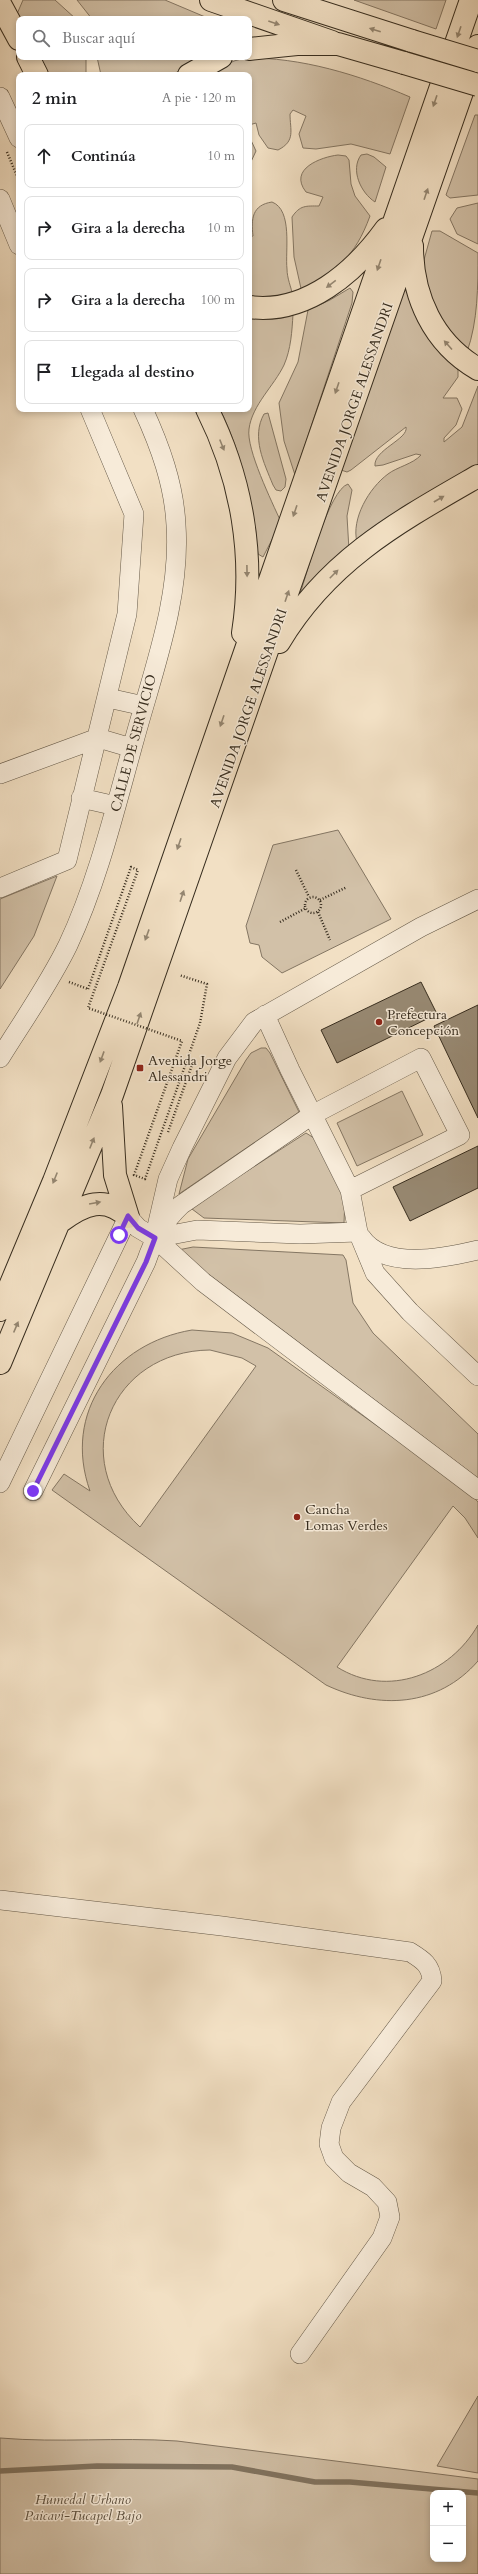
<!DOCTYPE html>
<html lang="es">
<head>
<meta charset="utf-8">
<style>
	body { margin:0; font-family:Cardo,serif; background:#f2f2f2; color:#202124 }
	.controls { position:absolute; right:12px; bottom:12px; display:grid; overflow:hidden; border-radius:8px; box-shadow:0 2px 6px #0003 }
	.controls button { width:36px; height:36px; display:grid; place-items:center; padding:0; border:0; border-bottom:1px solid #e0e0e0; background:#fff; color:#202124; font:20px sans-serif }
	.stop { position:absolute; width:12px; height:12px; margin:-9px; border:3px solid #7c3aed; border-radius:50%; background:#fff }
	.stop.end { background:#7c3aed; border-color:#fff; box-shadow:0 1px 4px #0008 }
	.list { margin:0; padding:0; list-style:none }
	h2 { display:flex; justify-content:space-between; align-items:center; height:52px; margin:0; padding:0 16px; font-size:17px }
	h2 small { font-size:13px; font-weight:400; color:#757577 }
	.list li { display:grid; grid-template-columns:26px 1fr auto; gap:12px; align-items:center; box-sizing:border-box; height:64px; margin:0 8px 8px; padding:0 8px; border:1px solid #e0e0e0; border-radius:8px }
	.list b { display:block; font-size:15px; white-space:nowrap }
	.list em { font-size:13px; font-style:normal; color:#757577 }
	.icon { flex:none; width:22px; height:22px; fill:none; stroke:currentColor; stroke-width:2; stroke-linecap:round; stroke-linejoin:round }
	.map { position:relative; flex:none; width:478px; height:2574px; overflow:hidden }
	.search { position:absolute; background:#fff; box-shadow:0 2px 6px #0003; left:16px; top:16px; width:236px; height:44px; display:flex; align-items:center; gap:10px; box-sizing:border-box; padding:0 14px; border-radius:8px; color:#757577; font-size:15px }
	.panel { position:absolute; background:#fff; box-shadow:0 2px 6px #0003; left:16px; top:72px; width:236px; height:340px; border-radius:8px }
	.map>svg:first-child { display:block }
	.green { fill:#d2c1a8; stroke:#847663; fill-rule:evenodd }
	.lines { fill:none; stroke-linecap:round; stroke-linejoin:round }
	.stream { stroke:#807360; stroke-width:5.5 }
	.building { fill:#988a74; stroke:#362c1e }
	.minor-casing { stroke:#655948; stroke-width:20 }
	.major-casing { stroke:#362c1e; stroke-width:24 }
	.highway-casing { stroke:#362c1e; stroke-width:24 }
	.path { stroke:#362c1e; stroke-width:2.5; stroke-dasharray:1 2; stroke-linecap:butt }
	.minor { stroke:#f7ebd9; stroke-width:19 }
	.major { stroke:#f2e0c4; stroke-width:22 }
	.highway { stroke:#f2e0c4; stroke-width:22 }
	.highway-bridge-casing { stroke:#362c1e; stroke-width:24; stroke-linecap:butt }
	.path-bridge { stroke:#362c1e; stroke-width:2.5; stroke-dasharray:1 2; stroke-linecap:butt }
	.highway-bridge { stroke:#f2e0c4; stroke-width:22 }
	.oneway { fill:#948671 }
	.route { stroke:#7c3aed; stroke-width:5 }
	.poi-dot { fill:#8f2418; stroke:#f7ebd9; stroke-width:1.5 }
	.labels { text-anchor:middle; stroke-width:3; stroke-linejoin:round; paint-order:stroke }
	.street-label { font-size:14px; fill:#362c1e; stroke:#f7ebd9 }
	.poi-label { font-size:14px; fill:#362c1e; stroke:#f7ebd9; text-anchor:start }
	.park-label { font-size:14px; font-style:italic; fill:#5d5140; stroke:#f7ebd9 }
</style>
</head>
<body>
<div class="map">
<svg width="478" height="2574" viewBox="0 0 478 2574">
	<rect width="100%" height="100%" fill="#f2e0c4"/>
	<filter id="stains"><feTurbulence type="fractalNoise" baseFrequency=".005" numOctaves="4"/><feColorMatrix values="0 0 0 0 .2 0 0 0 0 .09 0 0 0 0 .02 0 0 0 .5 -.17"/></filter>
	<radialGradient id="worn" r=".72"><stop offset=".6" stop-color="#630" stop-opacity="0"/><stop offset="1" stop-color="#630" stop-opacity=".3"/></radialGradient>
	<path class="green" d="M 23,0 L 55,0 L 76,19 L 20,19 L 17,14 Z
		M 77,0 L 165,0 L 210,19 L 92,19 Z
		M 354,0 L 446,0 L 436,29 Z
		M 39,57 L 86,57 L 86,75 L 49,75 Z
		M 97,57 L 197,57 L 173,75 L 101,75 Z
		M 245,58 C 301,57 359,75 410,97 L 390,154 L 351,144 L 316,149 L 303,148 L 299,134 L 306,116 L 293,110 L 290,114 C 290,130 296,141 278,150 L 268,148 L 259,135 L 256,123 L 249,125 L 249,75 L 206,75 L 234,61 Z
		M 475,115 L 478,115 L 478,195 L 450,198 L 446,195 Z
		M 249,136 L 256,151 L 249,166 Z
		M 367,154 L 374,157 L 386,167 L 375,202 C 361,193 350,170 361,155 Z
		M 338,155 L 346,156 L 349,160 L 351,184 L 355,196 L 370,216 C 355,257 337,270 302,293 L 294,257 L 292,217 C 300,205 306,206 319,206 L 323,197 L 306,192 C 288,169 321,157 338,155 Z
		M 272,202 C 293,210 285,251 287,269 C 287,278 291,287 293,296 L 249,297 L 249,237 L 253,236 C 251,219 252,205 272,202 Z
		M 478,203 L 478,244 L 457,234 L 450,219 L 457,208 Z
		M 432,231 L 440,231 L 478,253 C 478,286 478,321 467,352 L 437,318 L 422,267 Z
		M 405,285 L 458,370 L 458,377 L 443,398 L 457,398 L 462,409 L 456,425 L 444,438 L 444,442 L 462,427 L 478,386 L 478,468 L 357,542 C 351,519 369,488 388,474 C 397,467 413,464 421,455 L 416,454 L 383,465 L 375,466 C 373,450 409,439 406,427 L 351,470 L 347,472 L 341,470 Z
		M 350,288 L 353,292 L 352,303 L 295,475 L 284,441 L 279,403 L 298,362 L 308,310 L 330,300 Z
		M 293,314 C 292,331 291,349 284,365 C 274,386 252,405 249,429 C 246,449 272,502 281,522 L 263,557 L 258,554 C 250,500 244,459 220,409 L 249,409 L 249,315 Z
		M 268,413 L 286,479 L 285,487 L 281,491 L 276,490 L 273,485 C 264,463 251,437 264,414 Z
		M 348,484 L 352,490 L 347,516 L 349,550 L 300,594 C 307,573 329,490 348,484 Z
		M 338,830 L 391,919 L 282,973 L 262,957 L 259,945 L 250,943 L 246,926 L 273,845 Z
		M 57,876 L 34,936 L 0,989 L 0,899 Z
		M 261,1048 L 266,1048 L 270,1053 L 299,1112 L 179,1194 L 188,1159 L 246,1060 L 251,1053 Z
		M 402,1091 L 423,1135 L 357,1166 L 337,1123 Z
		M 306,1133 L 314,1138 L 345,1198 L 344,1223 L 204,1218 L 192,1209 L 196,1204 Z
		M 193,1247 L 343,1255 L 346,1260 L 353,1303 L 373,1333 L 478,1434 L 478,1478 L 179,1252 L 178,1250 Z
		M 192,1330 L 232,1333 L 268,1348 L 467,1490 L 478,1502 L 478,1538 L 465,1518 L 453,1506 L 337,1667 C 388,1699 450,1674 478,1625 L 478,1661 C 438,1707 379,1710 326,1685 L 52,1490 L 64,1474 L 90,1491 C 62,1412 114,1343 192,1330 ZM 210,1350 L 242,1358 L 256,1366 L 140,1527 C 66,1459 111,1351 210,1350 Z
		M 478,2396 L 478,2473 L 437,2466 Z
		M 0,2438 C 59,2443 118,2437 177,2441 L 478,2479 L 478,2574 L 0,2574 ZM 433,2493 L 463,2493 L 463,2559 L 433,2559 Z"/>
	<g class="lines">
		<path class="stream" d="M 0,2471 L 97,2466 L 232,2467 L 315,2482 L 350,2482 L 478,2493"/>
	</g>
	<path class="building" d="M 421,982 L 437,1014 L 337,1063 L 321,1030 Z
		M 478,1005 L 478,1118 L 434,1026 Z
		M 478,1146 L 478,1188 L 410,1221 L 393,1187 Z"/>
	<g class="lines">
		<g class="minor-casing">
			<path id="minor" d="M 0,97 L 19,138
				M 0,199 L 19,245
				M 108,698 L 144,706
				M 0,774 L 98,738 L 132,748
				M 81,798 L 116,806
				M 0,888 L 67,860 L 127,614 L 134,514 L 90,409
				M 265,1015 L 290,1070 L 350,1190 L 358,1232 L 375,1273 L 410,1312 L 478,1376
				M 0,1058 C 23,1021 49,984 68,945 C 98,881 115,809 134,741 C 153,671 181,598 176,525 C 174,484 160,446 143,409
				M 156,1231 L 168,1179 L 182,1148 L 227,1058 L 254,1022 L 421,927 L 478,899
				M 361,1237 C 384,1271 444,1258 478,1250
				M 155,1238 L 197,1230 L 300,1234 L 358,1232
				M 0,1483 L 128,1217 L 138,1228 L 155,1238 L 203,1282 L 478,1490
				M 33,1491 L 146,1262 C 154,1239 163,1222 181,1205 L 312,1115 L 421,1058 L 460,1135 L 350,1190
				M 0,1900 L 222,1926 L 410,1952 C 423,1960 431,1965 432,1981 L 341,2102 L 331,2128 L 329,2144 L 334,2158 L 349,2173 L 373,2187 L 387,2202 L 390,2217 L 382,2238 L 300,2354"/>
		</g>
		<g class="major-casing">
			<path id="major" d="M 211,0 L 332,42"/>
		</g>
		<g class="highway-casing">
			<path id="highway" d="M 284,0 L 412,41
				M 0,4 L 19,39
				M 249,49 L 297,44 L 338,44 L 404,63
				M 28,57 L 37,75
				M 189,75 L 221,57
				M 412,246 C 412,296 433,343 478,369
				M 249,307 C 306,315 355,272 386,229
				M 207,409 C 242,479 255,556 243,633
				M 279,642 C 328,560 398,522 478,476
				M 111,1106 L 115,1175 L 128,1217
				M 61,1221 C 84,1204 105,1195 128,1217
				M 0,1310 L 54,1181 L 129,987 L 471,0
				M 0,1363 L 112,1095 L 478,46"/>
		</g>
		<path class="path" d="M 7,152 L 19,181
			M 296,870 L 309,897
			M305 905a8 8 0 1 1 16 0a8 8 0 1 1-16 0Z
			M 320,900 L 347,887
			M 318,912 L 330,940
			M 280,922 L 306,908
			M 69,982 L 88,989
			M 168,1132 L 192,1065 L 186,1063 L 200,1023 L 207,984 L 179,975"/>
		<use href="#minor" class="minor"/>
		<use href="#major" class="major"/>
		<use href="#highway" class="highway"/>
		<g class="highway-bridge-casing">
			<path id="highway-bridge" d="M 412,41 L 478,61
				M 404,63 L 478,85"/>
		</g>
		<path class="path-bridge" d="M 88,989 L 131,867 L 138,870 L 88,1008 L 182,1041 L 134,1175 L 145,1179 L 186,1063"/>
		<use href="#highway-bridge" class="highway-bridge"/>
	</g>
	<defs><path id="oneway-solid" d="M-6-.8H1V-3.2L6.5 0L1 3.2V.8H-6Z"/></defs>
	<g class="oneway">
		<use href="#oneway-solid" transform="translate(274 23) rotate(19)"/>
		<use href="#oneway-solid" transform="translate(375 30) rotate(-163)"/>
		<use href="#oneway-solid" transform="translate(459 32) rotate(109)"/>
		<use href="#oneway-solid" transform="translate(435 101) rotate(109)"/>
		<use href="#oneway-solid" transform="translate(426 194) rotate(-71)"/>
		<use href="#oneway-solid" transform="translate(379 265) rotate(109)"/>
		<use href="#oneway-solid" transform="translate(331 284) rotate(143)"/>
		<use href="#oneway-solid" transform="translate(448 345) rotate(-132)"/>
		<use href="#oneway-solid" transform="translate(337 388) rotate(109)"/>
		<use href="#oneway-solid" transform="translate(222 445) rotate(68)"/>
		<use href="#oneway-solid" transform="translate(439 499) rotate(-30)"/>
		<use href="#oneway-solid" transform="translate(295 511) rotate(109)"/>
		<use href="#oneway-solid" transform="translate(247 571) rotate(89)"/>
		<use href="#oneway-solid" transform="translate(334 574) rotate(-45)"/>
		<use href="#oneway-solid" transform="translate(287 596) rotate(-71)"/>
		<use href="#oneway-solid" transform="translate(222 721) rotate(109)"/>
		<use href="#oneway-solid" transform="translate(179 844) rotate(109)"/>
		<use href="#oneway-solid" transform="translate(182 896) rotate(-71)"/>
		<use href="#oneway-solid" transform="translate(147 935) rotate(110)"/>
		<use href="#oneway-solid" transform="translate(139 1018) rotate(-71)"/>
		<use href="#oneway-solid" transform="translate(102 1057) rotate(110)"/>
		<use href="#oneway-solid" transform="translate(92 1143) rotate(-68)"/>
		<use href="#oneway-solid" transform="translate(55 1178) rotate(112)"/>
		<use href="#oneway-solid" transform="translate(95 1203) rotate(-10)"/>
		<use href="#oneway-solid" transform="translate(16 1327) rotate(-67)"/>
	</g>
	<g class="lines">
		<path class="route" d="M 33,1491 L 146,1262 L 155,1238 L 138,1228 L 128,1216 L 119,1235"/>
	</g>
	<g class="poi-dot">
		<circle cx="379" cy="1022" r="4"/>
		<rect x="136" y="1064" width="8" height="8" rx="2"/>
		<circle cx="297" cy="1517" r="4"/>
	</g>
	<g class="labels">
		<g class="street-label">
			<text transform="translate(354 402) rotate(-71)" y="5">AVENIDA JORGE ALESSANDRI</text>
			<text transform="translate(248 708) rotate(-71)" y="5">AVENIDA JORGE ALESSANDRI</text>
			<text transform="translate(133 743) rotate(-75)" y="5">CALLE DE SERVICIO</text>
		</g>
		<g class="poi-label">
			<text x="387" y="1019">Prefectura<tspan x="387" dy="16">Concepción</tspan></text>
			<text x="148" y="1065">Avenida Jorge<tspan x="148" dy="16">Alessandri</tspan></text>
			<text x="305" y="1514">Cancha<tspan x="305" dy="16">Lomas Verdes</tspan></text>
		</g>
		<g class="park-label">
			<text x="83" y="2504">Humedal Urbano<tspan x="83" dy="16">Paicaví-Tucapel Bajo</tspan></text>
		</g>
	</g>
	<rect width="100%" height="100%" filter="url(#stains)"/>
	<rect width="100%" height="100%" fill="url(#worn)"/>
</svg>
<div class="controls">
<button>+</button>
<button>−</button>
</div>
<div class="stop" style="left:119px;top:1235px"></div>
<div class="stop end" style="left:33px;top:1491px"></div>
<div class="search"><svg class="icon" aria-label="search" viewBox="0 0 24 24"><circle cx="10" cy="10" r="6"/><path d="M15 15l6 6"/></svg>Buscar aquí</div>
<section class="panel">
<h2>2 min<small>A pie · 120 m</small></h2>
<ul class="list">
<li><svg class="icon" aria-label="ahead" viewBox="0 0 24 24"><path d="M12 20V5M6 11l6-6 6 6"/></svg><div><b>Continúa</b></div><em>10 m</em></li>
<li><svg class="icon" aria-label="right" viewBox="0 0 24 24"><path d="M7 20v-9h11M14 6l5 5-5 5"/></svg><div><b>Gira a la derecha</b></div><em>10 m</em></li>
<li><svg class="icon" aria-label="right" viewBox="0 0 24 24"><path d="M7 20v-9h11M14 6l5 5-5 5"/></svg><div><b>Gira a la derecha</b></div><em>100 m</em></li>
<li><svg class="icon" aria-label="arrive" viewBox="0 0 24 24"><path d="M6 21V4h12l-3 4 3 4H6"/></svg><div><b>Llegada al destino</b></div></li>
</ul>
</section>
</div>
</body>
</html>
